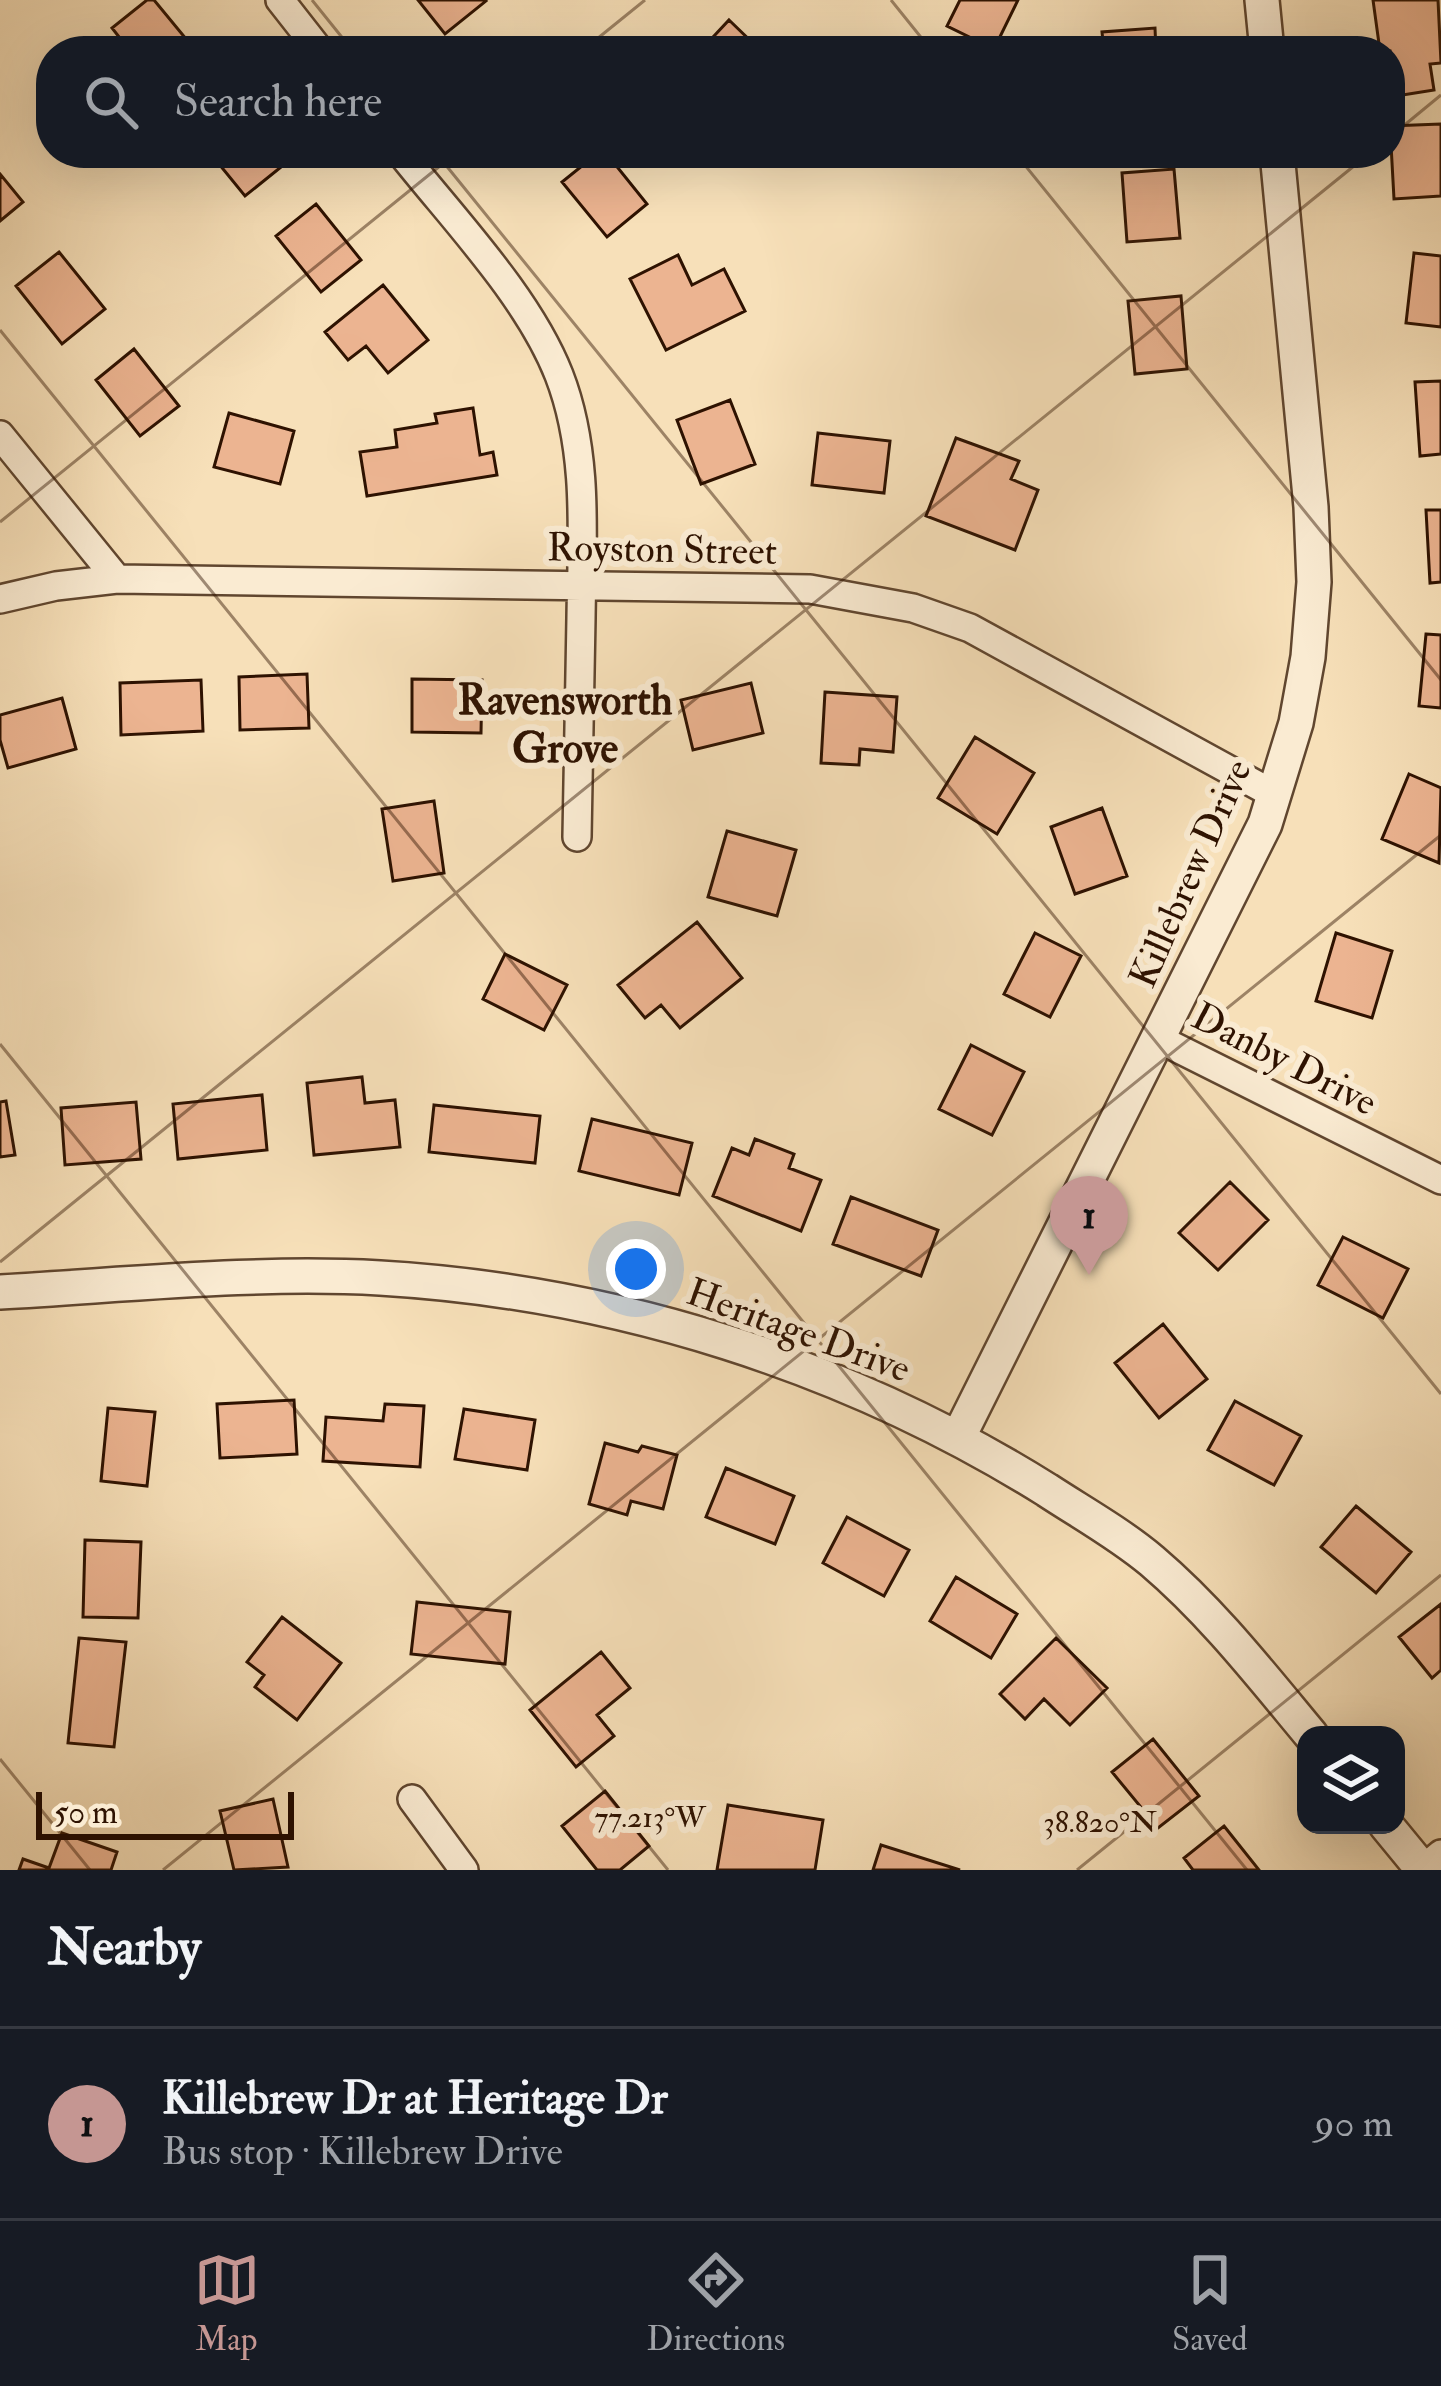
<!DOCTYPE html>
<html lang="en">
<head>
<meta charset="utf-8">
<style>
	body { margin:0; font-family:"IM FELL Double Pica",serif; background:#242831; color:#f1f3f6 }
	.controls { position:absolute; right:36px; bottom:36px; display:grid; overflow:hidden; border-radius:24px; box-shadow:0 12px 48px #0002 }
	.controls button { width:108px; height:108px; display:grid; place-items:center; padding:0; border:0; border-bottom:3px solid #363941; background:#171b24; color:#f1f3f6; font:60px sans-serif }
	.scale { position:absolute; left:36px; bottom:30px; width:258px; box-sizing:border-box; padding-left:12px; border:6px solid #2e1201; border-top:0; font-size:33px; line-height:42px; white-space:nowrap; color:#2e1201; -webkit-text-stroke:9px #faebd2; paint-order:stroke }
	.you { position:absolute; left:636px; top:1269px; width:42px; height:42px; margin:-30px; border:9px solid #fff; border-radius:50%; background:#1a73e8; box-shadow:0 0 0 18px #1a73e833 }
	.badge { display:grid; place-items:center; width:78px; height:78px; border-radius:50%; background:#c59692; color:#111; font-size:39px; font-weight:700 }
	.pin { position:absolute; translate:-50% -99px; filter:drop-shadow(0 3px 6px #0008) }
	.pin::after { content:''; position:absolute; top:63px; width:42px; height:36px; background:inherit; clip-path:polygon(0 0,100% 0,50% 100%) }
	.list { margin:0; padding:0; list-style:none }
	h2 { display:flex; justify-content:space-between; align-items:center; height:156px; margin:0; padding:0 48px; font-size:51px }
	h2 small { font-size:39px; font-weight:400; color:#9ea1a6 }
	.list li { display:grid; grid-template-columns:78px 1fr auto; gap:36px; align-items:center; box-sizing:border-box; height:192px; padding:0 48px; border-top:3px solid #363941 }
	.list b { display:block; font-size:45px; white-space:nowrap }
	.list p { margin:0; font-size:39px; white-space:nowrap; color:#9ea1a6 }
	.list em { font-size:39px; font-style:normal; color:#9ea1a6 }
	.icon { flex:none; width:66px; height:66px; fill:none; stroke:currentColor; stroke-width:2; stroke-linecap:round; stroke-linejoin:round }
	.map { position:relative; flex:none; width:1441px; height:1870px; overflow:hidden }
	.search { position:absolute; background:#171b24; box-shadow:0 12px 48px #0002; left:36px; right:36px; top:36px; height:132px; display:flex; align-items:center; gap:30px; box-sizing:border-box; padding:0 42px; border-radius:48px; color:#9ea1a6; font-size:45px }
	.sheet { height:348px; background:#171b24 }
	nav { display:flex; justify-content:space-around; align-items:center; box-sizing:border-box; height:168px; border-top:3px solid #363941; background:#171b24; font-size:33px; color:#9ea1a6 }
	nav a { display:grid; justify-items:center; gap:6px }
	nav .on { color:#c59692 }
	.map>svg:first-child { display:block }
	.building { fill:#ecb491; stroke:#2e1201; stroke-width:3 }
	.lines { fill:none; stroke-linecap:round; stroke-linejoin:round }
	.minor-casing { stroke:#60462f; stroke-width:32 }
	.tertiary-casing { stroke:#60462f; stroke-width:38 }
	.minor { stroke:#faebd2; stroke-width:27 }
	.tertiary { stroke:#faebd2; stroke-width:33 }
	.ticks { fill:none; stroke:#2e1201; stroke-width:3; stroke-opacity:0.45 }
	.labels { text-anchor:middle; stroke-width:12; stroke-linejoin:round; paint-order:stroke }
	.street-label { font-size:39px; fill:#2e1201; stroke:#faebd2 }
	.neighbourhood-label { font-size:42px; font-weight:bold; fill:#2e1201; stroke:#faebd2 }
	.ticks-label { font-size:30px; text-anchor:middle; fill:#2e1201; stroke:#faebd2; stroke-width:12; stroke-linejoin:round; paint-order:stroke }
</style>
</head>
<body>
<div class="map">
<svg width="1441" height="1870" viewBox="0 0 1441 1870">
	<rect width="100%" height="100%" fill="#f7e0b9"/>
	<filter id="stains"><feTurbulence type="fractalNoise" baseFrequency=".00167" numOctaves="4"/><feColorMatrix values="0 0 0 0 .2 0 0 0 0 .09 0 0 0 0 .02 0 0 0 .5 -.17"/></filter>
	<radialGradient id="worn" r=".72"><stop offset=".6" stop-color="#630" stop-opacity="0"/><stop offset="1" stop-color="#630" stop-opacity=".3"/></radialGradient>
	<path class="building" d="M 147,0 L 154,0 L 196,51 L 130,51 L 112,28 Z
		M 418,0 L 485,0 L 486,1 L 445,34 Z
		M 960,0 L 1018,0 L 994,49 L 947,26 Z
		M 1373,0 L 1438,0 L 1441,63 L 1430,64 L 1434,90 L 1390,97 L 1390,51 L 1380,51 Z
		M 729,20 L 761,51 L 700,51 Z
		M 1155,28 L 1156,51 L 1104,51 L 1102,32 Z
		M 1441,124 L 1441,196 L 1394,199 L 1390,126 Z
		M 210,153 L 278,153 L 286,163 L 245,196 Z
		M 598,153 L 606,153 L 647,204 L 607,237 L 562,182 Z
		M 1174,169 L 1180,238 L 1127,242 L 1122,173 Z
		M 0,174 L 23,202 L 0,221 Z
		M 316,204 L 361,260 L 321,292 L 276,236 Z
		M 59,252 L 105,309 L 62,344 L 16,286 Z
		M 1414,253 L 1441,256 L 1441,327 L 1406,323 Z
		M 678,255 L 692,285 L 724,269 L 745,311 L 666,350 L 630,279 Z
		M 383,285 L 428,340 L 388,373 L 366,346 L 348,360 L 325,332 Z
		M 1181,296 L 1187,369 L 1135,374 L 1128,301 Z
		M 134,349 L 179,406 L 140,436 L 96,380 Z
		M 1441,381 L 1441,454 L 1420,456 L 1415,382 Z
		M 730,400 L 755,464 L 701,484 L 677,420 Z
		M 473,408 L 480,455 L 493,452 L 497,475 L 367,496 L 360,452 L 397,447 L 395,430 L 437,423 L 435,414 Z
		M 229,413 L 294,431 L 280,484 L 214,467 Z
		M 818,433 L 890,441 L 884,493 L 812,485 Z
		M 956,438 L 1019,461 L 1011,479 L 1038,490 L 1015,550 L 926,516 Z
		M 1426,510 L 1441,510 L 1441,582 L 1430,583 Z
		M 1426,634 L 1441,635 L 1441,708 L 1419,706 Z
		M 307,674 L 309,728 L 240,730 L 239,677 Z
		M 412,679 L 482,680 L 481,733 L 412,732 Z
		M 201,680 L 203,731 L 121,735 L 120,683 Z
		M 751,683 L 763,733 L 693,750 L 681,700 Z
		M 825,692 L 897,697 L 893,752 L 860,749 L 859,765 L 821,763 Z
		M 62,698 L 76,749 L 8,768 L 0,740 L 0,715 Z
		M 975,737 L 1034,773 L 997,834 L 938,798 Z
		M 1409,774 L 1441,788 L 1439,863 L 1382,839 Z
		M 434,801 L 444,873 L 393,881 L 382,809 Z
		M 1102,808 L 1127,876 L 1075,894 L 1051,827 Z
		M 727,831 L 796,850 L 777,916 L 708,897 Z
		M 697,922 L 742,978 L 680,1028 L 661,1005 L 645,1018 L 618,985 Z
		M 1035,933 L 1081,956 L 1050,1017 L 1004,994 Z
		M 1336,933 L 1392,951 L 1372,1018 L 1316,1001 Z
		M 505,954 L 567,985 L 544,1030 L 483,999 Z
		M 971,1045 L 1024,1072 L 992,1135 L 939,1109 Z
		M 362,1077 L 365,1103 L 395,1100 L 400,1147 L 314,1155 L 307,1083 Z
		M 262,1095 L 267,1150 L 178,1159 L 173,1104 Z
		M 6,1101 L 15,1155 L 0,1157 L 0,1102 Z
		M 136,1102 L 141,1159 L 65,1165 L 61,1108 Z
		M 434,1105 L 540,1116 L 535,1163 L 429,1152 Z
		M 592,1119 L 692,1143 L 679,1195 L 579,1171 Z
		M 755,1139 L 794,1154 L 789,1168 L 821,1180 L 801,1231 L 713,1196 L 732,1148 L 749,1155 Z
		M 1230,1182 L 1268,1220 L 1218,1270 L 1179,1233 Z
		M 851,1197 L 938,1230 L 921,1276 L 833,1244 Z
		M 1343,1237 L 1408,1269 L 1383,1318 L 1318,1285 Z
		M 1163,1324 L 1207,1379 L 1159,1418 L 1115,1363 Z
		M 294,1400 L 297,1454 L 220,1458 L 217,1404 Z
		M 1235,1401 L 1301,1436 L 1274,1485 L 1208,1450 Z
		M 385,1404 L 424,1406 L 420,1467 L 323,1461 L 326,1417 L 383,1421 Z
		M 108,1408 L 155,1412 L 147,1486 L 101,1481 Z
		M 464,1409 L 535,1420 L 527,1470 L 455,1459 Z
		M 605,1443 L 638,1452 L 642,1446 L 677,1455 L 663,1509 L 631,1501 L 627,1515 L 589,1504 Z
		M 726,1468 L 794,1496 L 775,1544 L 706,1517 Z
		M 1356,1506 L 1411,1552 L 1376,1593 L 1321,1547 Z
		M 847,1517 L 909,1550 L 884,1596 L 823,1563 Z
		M 85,1540 L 141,1542 L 138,1618 L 83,1617 Z
		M 956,1577 L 1017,1614 L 991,1658 L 930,1621 Z
		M 417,1602 L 510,1612 L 505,1664 L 411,1654 Z
		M 1441,1604 L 1441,1670 L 1432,1678 L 1399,1637 Z
		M 282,1617 L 341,1663 L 297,1720 L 255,1687 L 264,1675 L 247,1662 Z
		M 79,1638 L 126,1642 L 114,1747 L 68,1743 Z
		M 1056,1638 L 1107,1688 L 1070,1725 L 1044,1699 L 1025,1719 L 1000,1694 Z
		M 601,1652 L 630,1688 L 597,1715 L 614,1736 L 576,1767 L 530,1710 Z
		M 1153,1739 L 1199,1796 L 1158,1828 L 1112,1772 Z
		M 605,1791 L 649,1846 L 620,1870 L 597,1870 L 562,1826 Z
		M 273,1799 L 288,1867 L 234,1870 L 220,1811 Z
		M 728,1805 L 823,1820 L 815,1870 L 717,1870 Z
		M 1224,1826 L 1259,1870 L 1193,1870 L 1184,1858 Z
		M 62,1833 L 117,1852 L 111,1870 L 19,1870 L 23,1859 L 49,1868 Z
		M 881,1845 L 960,1870 L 873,1870 Z"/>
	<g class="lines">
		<g class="minor-casing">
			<path id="minor" d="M 280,0 L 320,51
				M 401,153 C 453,219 528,296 559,375 C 589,452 582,537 581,618 C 580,691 579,764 577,837
				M 0,435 L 117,579
				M 0,599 L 56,586 L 117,579 L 810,589 L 913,608 L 970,628 L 1275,795
				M 1159,1039 L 1441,1180
				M 412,1799 L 464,1870
				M 1423,1869 L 1441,1854"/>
		</g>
		<g class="tertiary-casing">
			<path id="tertiary" d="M 1262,0 L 1267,51
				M 0,1292 C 126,1285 254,1271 380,1278 C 616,1292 847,1365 1047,1490 C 1082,1513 1120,1534 1152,1561 C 1212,1612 1261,1675 1311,1735
				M 958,1438 L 1265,824 L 1296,723 L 1308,657 L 1314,582 L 1311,507 L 1277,153
				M 1386,1825 L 1423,1870"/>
		</g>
		<use href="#minor" class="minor"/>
		<use href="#tertiary" class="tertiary"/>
	</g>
	<path class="ticks" d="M 312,0 L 353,51M 891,0 L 932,51M 582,51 L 645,0M 1390,137 L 1441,95M 436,153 L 1441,1394M 1015,153 L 1441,680M 0,330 L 1247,1870M 0,522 L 456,153M 0,1044 L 668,1870M 0,1262 L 1370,153M 0,1759 L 90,1870M 163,1870 L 1441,835M 1077,1870 L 1441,1575"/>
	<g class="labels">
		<g class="street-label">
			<text transform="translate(662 548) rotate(1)" y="14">Royston Street</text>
			<text transform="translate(1189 873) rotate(-66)" y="14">Killebrew Drive</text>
			<text transform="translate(1285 1058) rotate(27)" y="14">Danby Drive</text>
			<text transform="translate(799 1329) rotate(20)" y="14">Heritage Drive</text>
		</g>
		<g class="neighbourhood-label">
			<text x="565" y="714">Ravensworth<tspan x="565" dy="48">Grove</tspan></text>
		</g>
	</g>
	<g class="ticks-label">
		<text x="650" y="1827">77.213°W</text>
		<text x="1100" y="1832">38.820°N</text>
	</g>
	<rect width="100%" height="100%" filter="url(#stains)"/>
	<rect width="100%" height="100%" fill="url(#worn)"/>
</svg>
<div class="controls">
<button><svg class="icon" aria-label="layers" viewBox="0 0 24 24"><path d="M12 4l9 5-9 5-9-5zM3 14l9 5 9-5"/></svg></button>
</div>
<div class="scale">50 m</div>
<div class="you"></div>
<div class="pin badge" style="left:1089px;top:1275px">1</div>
<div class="search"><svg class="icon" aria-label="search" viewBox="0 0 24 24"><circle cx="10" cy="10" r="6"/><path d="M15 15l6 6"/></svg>Search here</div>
</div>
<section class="sheet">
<h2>Nearby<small></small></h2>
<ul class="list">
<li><span class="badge">1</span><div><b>Killebrew Dr at Heritage Dr</b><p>Bus stop · Killebrew Drive</p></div><em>90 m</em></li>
</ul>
</section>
<nav>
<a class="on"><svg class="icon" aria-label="map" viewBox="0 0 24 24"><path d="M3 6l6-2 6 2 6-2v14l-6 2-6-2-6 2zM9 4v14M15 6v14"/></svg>Map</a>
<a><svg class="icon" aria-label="directions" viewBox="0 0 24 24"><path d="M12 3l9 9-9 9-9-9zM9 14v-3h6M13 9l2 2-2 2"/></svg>Directions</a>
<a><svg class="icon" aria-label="saved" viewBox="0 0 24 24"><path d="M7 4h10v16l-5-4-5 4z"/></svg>Saved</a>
</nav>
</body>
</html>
